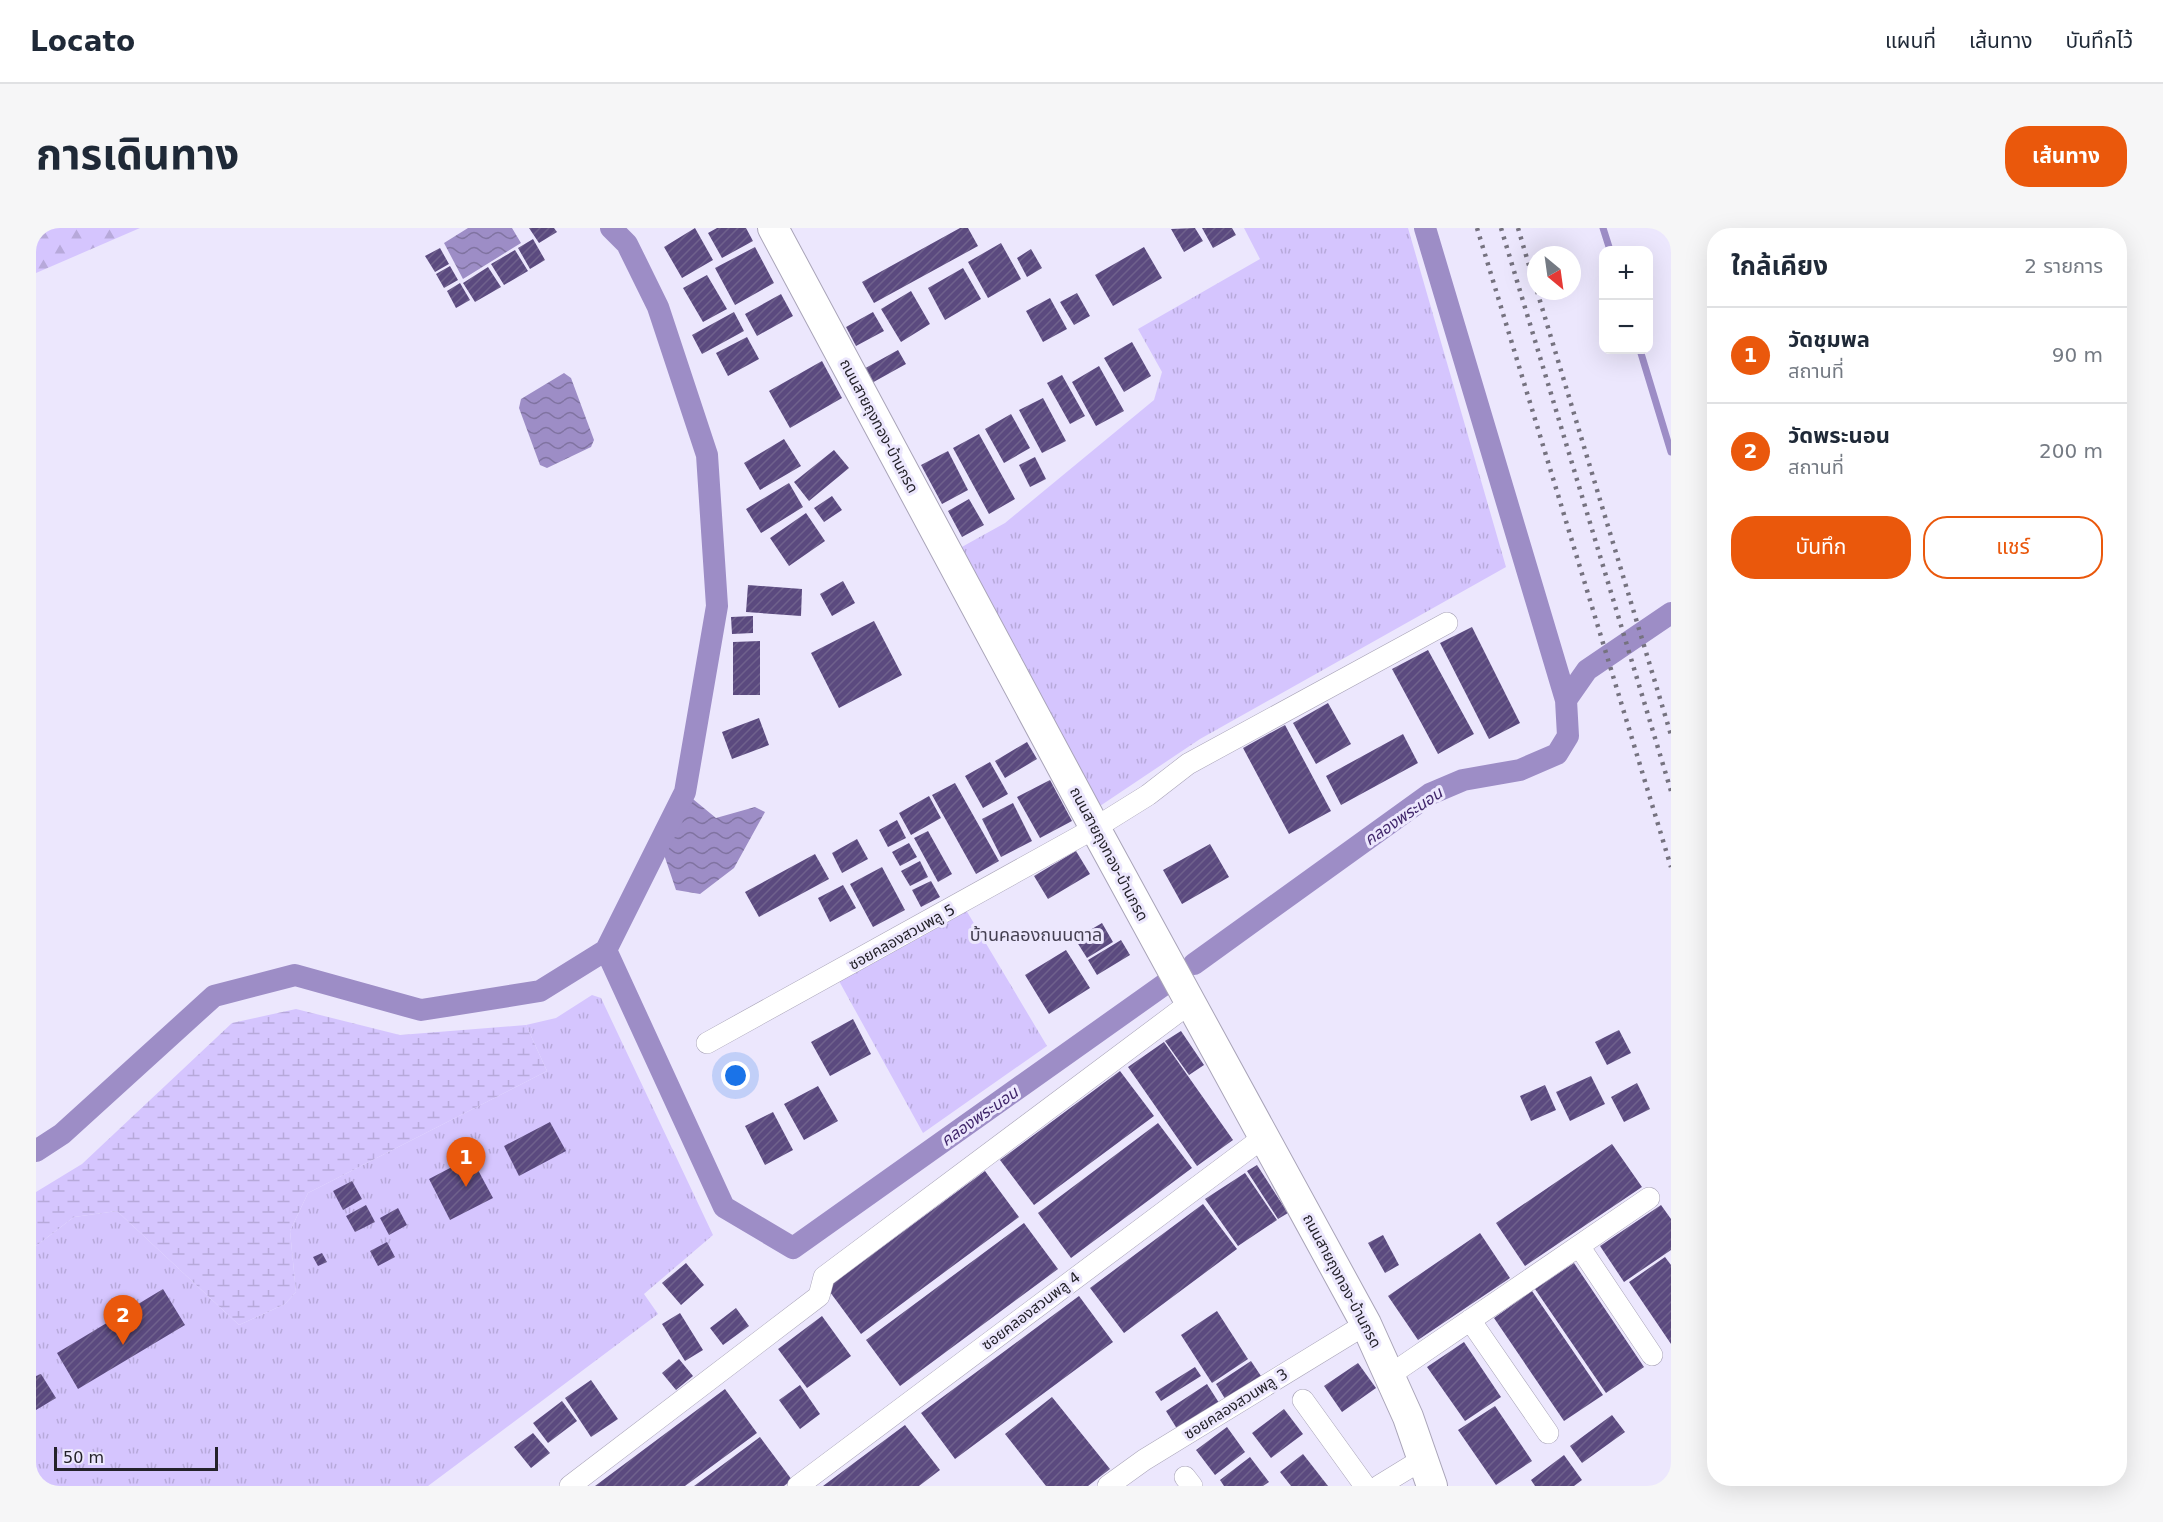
<!DOCTYPE html>
<html lang="th">
<head>
<meta charset="utf-8">
<style>
	body { margin:0; font-family:"DejaVu Sans","Noto Sans Thai",sans-serif; background:#f6f6f7; color:#1f2937 }
	.controls { position:absolute; right:18px; top:18px; display:grid; overflow:hidden; border-radius:12px; box-shadow:0 6px 24px #0002 }
	.controls button { width:54px; height:54px; display:grid; place-items:center; padding:0; border:0; border-bottom:2px solid #e0e1e3; background:#fff; color:#1f2937; font:30px sans-serif }
	.compass { position:absolute; left:1491px; top:18px; width:54px; height:54px; border-radius:50%; background:#fff; box-shadow:0 6px 24px #0002; rotate:151deg }
	.scale { position:absolute; left:18px; bottom:15px; width:164px; box-sizing:border-box; padding-left:6px; border:3px solid #24222a; border-top:0; font-size:16px; line-height:21px; white-space:nowrap; color:#24222a; -webkit-text-stroke:4px #ece7fd; paint-order:stroke }
	.you { position:absolute; left:700px; top:848px; width:21px; height:21px; margin:-15px; border:4px solid #fff; border-radius:50%; background:#1a73e8; box-shadow:0 0 0 9px #1a73e833 }
	.badge { display:grid; place-items:center; width:39px; height:39px; border-radius:50%; background:#ea580c; color:#fff; font-size:20px; font-weight:700 }
	.pin { position:absolute; translate:-50% -50px; filter:drop-shadow(0 2px 3px #0008) }
	.pin::after { content:''; position:absolute; top:32px; width:21px; height:18px; background:inherit; clip-path:polygon(0 0,100% 0,50% 100%) }
	.list { margin:0; padding:0; list-style:none }
	h2 { display:flex; justify-content:space-between; align-items:center; height:78px; margin:0; padding:0 24px; font-size:26px }
	h2 small { font-size:20px; font-weight:400; color:#747a83 }
	.list li { display:grid; grid-template-columns:39px 1fr auto; gap:18px; align-items:center; box-sizing:border-box; height:96px; padding:0 24px; border-top:2px solid #e0e1e3 }
	.list b { display:block; font-size:22px; white-space:nowrap }
	.list p { margin:0; font-size:20px; white-space:nowrap; color:#747a83 }
	.list em { font-size:20px; font-style:normal; color:#747a83 }
	.actions { display:flex; gap:12px; padding:18px 24px }
	.actions a { flex:1; padding:14px 0; border:2px solid #ea580c; border-radius:24px; text-align:center; font-size:21px; color:#ea580c }
	.actions .main { background:#ea580c; color:#fff }
	.map { position:relative; flex:none; width:1635px; height:1258px; overflow:hidden; border-radius:24px }
	header { display:flex; align-items:center; gap:36px; box-sizing:border-box; height:84px; padding:0 30px; background:#fff; border-bottom:2px solid #e0e1e3 }
	header strong { font-size:28px }
	nav { display:flex; gap:33px; margin-inline-start:auto; font-size:21px }
	.intro { display:flex; align-items:center; justify-content:space-between; box-sizing:border-box; height:144px; padding:0 36px }
	h1 { margin:0; font-size:42px }
	.button { padding:15px 27px; border-radius:24px; background:#ea580c; color:#fff; font-size:21px; font-weight:700 }
	main { display:flex; gap:36px; padding:0 36px }
	aside { flex:1; background:#fff; border-radius:24px; box-shadow:0 6px 24px #0002 }
	.map>svg:first-child { display:block }
	.grass { fill:url(#grass-tufts) }
	.forest { fill:url(#forest-firs) }
	.wetland { fill:url(#wetland-marsh) }
	.water { fill:url(#water-waves) }
	.lines { fill:none; stroke-linecap:round; stroke-linejoin:round }
	.stream { stroke:#9d8dc6; stroke-width:7 }
	.canal { stroke:#9d8dc6; stroke-width:22 }
	.building { fill:url(#building-hatch) }
	.street-casing { stroke:#a9a4b8; stroke-width:22 }
	.secondary-casing { stroke:#a9a4b8; stroke-width:32 }
	.street { stroke:#fff; stroke-width:21 }
	.secondary { stroke:#fff; stroke-width:30 }
	.rail { stroke:#75727f; stroke-width:4.5; stroke-dasharray:3 6; stroke-linecap:butt }
	.labels { text-anchor:middle; stroke-width:6; stroke-linejoin:round; paint-order:stroke }
	.street-label { font-size:15px; fill:#24222a; stroke:#ece7fd }
	.water-label { font-size:16px; font-style:italic; fill:#40266b; stroke:#ece7fd }
	.quarter-label { font-size:18px; fill:#454052; stroke:#ece7fd }
</style>
</head>
<body>
<header>
<strong>Locato</strong>
<nav><a>แผนที่</a><a>เส้นทาง</a><a>บันทึกไว้</a></nav>
</header>
<div class="intro"><h1>การเดินทาง</h1><a class="button">เส้นทาง</a></div>
<main>
<div class="map">
<svg width="1635" height="1258" viewBox="0 0 1635 1258">
	<defs>
		<pattern id="grass-tufts" width="24" height="20" patternUnits="userSpaceOnUse" patternTransform="scale(1.5)"><rect width="24" height="20" fill="#d5c5fe"/><path d="M3 7l-1-3M5 7V3M7 7l1-3M15 17l-1-3M17 17v-4M19 17l1-3" fill="none" stroke="#b7a9da"/></pattern>
		<pattern id="forest-firs" width="22" height="20" patternUnits="userSpaceOnUse" patternTransform="scale(1.5)"><rect width="22" height="20" fill="#d5c5fe"/><path d="M5 1l3.5 6h-7zM16 11l3.5 6h-7z" fill="#b7a9da"/></pattern>
		<pattern id="wetland-marsh" width="20" height="14" patternUnits="userSpaceOnUse" patternTransform="scale(1.5)"><rect width="20" height="14" fill="#d5c5fe"/><path d="M1 5h8M5 5V1M11 12h8M15 12V8" fill="none" stroke="#b7a9da"/></pattern>
		<pattern id="water-waves" width="16" height="10" patternUnits="userSpaceOnUse" patternTransform="scale(1.5)"><rect width="16" height="10" fill="#9d8dc6"/><path d="M0 5q4-4 8 0t8 0" fill="none" stroke="#8073a1"/></pattern>
		<pattern id="building-hatch" width="6" height="6" patternUnits="userSpaceOnUse" patternTransform="scale(1.5)"><rect width="6" height="6" fill="#5b4a7f"/><path d="M-1 1l2-2M0 6l6-6M5 7l2-2" fill="none" stroke="#6f618c"/></pattern>
	</defs>
	<rect width="100%" height="100%" fill="#ece7fd"/>
	<path class="grass" d="M 1208,0 L 1372,0 L 1470,339 L 1164,511 L 1064,578 L 924,320 L 969,295 L 1118,172 L 1126,144 L 1102,101 L 1224,31 Z
		M 930,682 L 1011,818 L 887,905 L 803,753 Z
		M 556,767 L 565,770 L 677,1007 L 608,1066 L 622,1086 L 392,1258 L 0,1258 L 0,1018 L 38,989 L 81,983 L 203,1097 L 249,1076 L 260,1064 L 254,1003 L 272,965 L 511,843 L 490,797 L 520,790 Z"/>
	<path class="forest" d="M 0,0 L 104,0 L 0,45 Z"/>
	<path class="wetland" d="M 260,781 L 364,807 L 490,797 L 511,843 L 272,965 L 254,1003 L 260,1064 L 249,1076 L 203,1097 L 81,983 L 38,989 L 0,1018 L 0,964 L 46,936 L 196,795 Z"/>
	<path class="water" d="M 432,0 L 476,0 L 485,15 L 427,51 L 408,15 Z
		M 528,145 L 535,150 L 558,212 L 555,219 L 511,240 L 504,237 L 483,180 L 485,171 Z
		M 652,567 L 680,590 L 719,579 L 729,584 L 698,640 L 664,666 L 640,662 L 619,600 L 638,569 Z"/>
	<g class="lines">
		<path class="stream" d="M 1567,0 L 1574,22
			M 1604,122 L 1635,224"/>
		<path class="canal" d="M 1389,0 L 1530,472
			M 570,722 L 688,979 L 757,1020 L 1129,756
			M 1158,736 L 1394,566 L 1427,552 L 1484,542 L 1521,526 L 1532,508 L 1530,472 L 1551,442 L 1635,385
			M 0,923 L 26,906 L 178,768 L 259,747 L 385,782 L 504,763 L 570,722 L 649,564 L 681,378 L 671,227 L 622,79 L 591,16 L 575,0"/>
	</g>
	<path class="building" d="M 493,0 L 518,0 L 521,4 L 503,15 Z
		M 659,0 L 677,32 L 646,50 L 628,19 Z
		M 681,0 L 710,0 L 717,13 L 686,30 L 672,5 Z
		M 924,0 L 932,0 L 942,18 L 838,75 L 826,54 Z
		M 1159,0 L 1167,13 L 1148,24 L 1135,1 Z
		M 1166,0 L 1196,0 L 1200,7 L 1177,20 Z
		M 497,11 L 509,32 L 494,41 L 482,20 Z
		M 965,15 L 985,51 L 952,70 L 932,34 Z
		M 719,19 L 738,55 L 699,77 L 679,40 Z
		M 1108,19 L 1126,50 L 1077,78 L 1059,47 Z
		M 404,20 L 413,36 L 399,44 L 389,28 Z
		M 995,21 L 1006,40 L 991,49 L 981,30 Z
		M 479,22 L 492,43 L 468,57 L 455,36 Z
		M 414,38 L 422,52 L 408,60 L 400,46 Z
		M 452,39 L 465,59 L 439,74 L 427,55 Z
		M 927,40 L 945,71 L 909,92 L 892,60 Z
		M 671,47 L 691,81 L 667,94 L 647,60 Z
		M 424,55 L 434,72 L 420,80 L 411,63 Z
		M 875,63 L 894,96 L 865,114 L 845,81 Z
		M 1041,65 L 1054,88 L 1038,97 L 1024,74 Z
		M 745,66 L 757,88 L 721,108 L 709,86 Z
		M 1014,70 L 1031,101 L 1007,114 L 990,83 Z
		M 698,84 L 708,103 L 666,126 L 656,107 Z
		M 837,84 L 848,103 L 820,118 L 810,99 Z
		M 711,109 L 723,131 L 692,148 L 680,125 Z
		M 1096,114 L 1115,148 L 1088,164 L 1068,130 Z
		M 862,122 L 870,136 L 834,156 L 826,142 Z
		M 786,133 L 806,170 L 754,200 L 733,163 Z
		M 1063,138 L 1088,183 L 1060,198 L 1036,154 Z
		M 1026,147 L 1049,188 L 1034,196 L 1011,155 Z
		M 1007,170 L 1030,213 L 1006,225 L 983,182 Z
		M 975,186 L 994,220 L 968,235 L 949,201 Z
		M 943,206 L 979,271 L 953,286 L 917,220 Z
		M 748,211 L 765,238 L 724,262 L 708,235 Z
		M 798,222 L 813,240 L 773,273 L 758,254 Z
		M 912,223 L 932,262 L 906,276 L 885,237 Z
		M 999,229 L 1010,251 L 994,259 L 983,237 Z
		M 753,255 L 767,279 L 725,305 L 710,281 Z
		M 796,268 L 806,282 L 788,294 L 778,280 Z
		M 933,271 L 948,297 L 926,309 L 912,283 Z
		M 770,285 L 789,313 L 753,338 L 734,310 Z
		M 807,353 L 819,375 L 796,388 L 784,366 Z
		M 712,357 L 766,361 L 765,388 L 710,384 Z
		M 717,388 L 717,405 L 696,406 L 695,389 Z
		M 838,393 L 866,447 L 803,480 L 775,425 Z
		M 1436,399 L 1484,495 L 1453,511 L 1404,415 Z
		M 724,413 L 724,467 L 697,467 L 697,414 Z
		M 1392,422 L 1438,506 L 1402,526 L 1356,441 Z
		M 1292,475 L 1315,516 L 1280,536 L 1257,495 Z
		M 723,490 L 733,517 L 696,531 L 686,504 Z
		M 1249,497 L 1295,583 L 1253,606 L 1207,520 Z
		M 1367,506 L 1382,535 L 1305,577 L 1290,548 Z
		M 991,514 L 1001,531 L 969,550 L 959,533 Z
		M 954,534 L 972,566 L 947,580 L 929,548 Z
		M 1014,552 L 1036,593 L 1004,610 L 981,569 Z
		M 919,555 L 963,633 L 940,646 L 896,567 Z
		M 893,568 L 905,590 L 875,607 L 863,585 Z
		M 977,575 L 996,613 L 965,629 L 946,591 Z
		M 861,592 L 870,610 L 852,619 L 843,602 Z
		M 892,603 L 916,646 L 902,654 L 878,610 Z
		M 821,611 L 832,631 L 806,645 L 796,625 Z
		M 873,615 L 881,629 L 864,638 L 856,624 Z
		M 1174,616 L 1193,649 L 1146,676 L 1127,642 Z
		M 1040,623 L 1054,646 L 1012,671 L 998,648 Z
		M 779,626 L 793,651 L 723,689 L 709,664 Z
		M 884,633 L 892,649 L 874,658 L 865,643 Z
		M 846,639 L 869,682 L 837,699 L 814,656 Z
		M 895,653 L 904,669 L 885,679 L 876,662 Z
		M 807,657 L 820,680 L 794,694 L 782,670 Z
		M 1066,695 L 1077,714 L 1051,730 L 1039,711 Z
		M 1085,712 L 1094,727 L 1061,747 L 1052,732 Z
		M 1030,722 L 1054,760 L 1013,786 L 989,747 Z
		M 817,791 L 835,826 L 794,848 L 775,814 Z
		M 1583,802 L 1595,825 L 1571,837 L 1559,814 Z
		M 1145,803 L 1168,837 L 1153,847 L 1129,813 Z
		M 1128,814 L 1197,912 L 1161,938 L 1092,839 Z
		M 1084,843 L 1118,888 L 998,977 L 964,932 Z
		M 1555,848 L 1569,876 L 1534,893 L 1520,864 Z
		M 1601,855 L 1614,881 L 1588,894 L 1575,869 Z
		M 1509,857 L 1520,882 L 1495,893 L 1484,868 Z
		M 782,858 L 802,893 L 768,912 L 748,876 Z
		M 737,884 L 757,922 L 729,937 L 709,898 Z
		M 514,894 L 530,923 L 483,948 L 468,918 Z
		M 1122,895 L 1156,940 L 1035,1030 L 1002,985 Z
		M 1576,916 L 1606,959 L 1489,1038 L 1460,995 Z
		M 435,929 L 457,970 L 414,992 L 393,951 Z
		M 1221,937 L 1252,985 L 1242,991 L 1211,943 Z
		M 949,943 L 983,989 L 825,1106 L 791,1060 Z
		M 1209,945 L 1241,992 L 1202,1018 L 1169,971 Z
		M 316,953 L 326,971 L 307,982 L 297,963 Z
		M 1167,976 L 1201,1021 L 1088,1105 L 1054,1060 Z
		M 330,977 L 339,994 L 319,1004 L 310,988 Z
		M 1625,977 L 1635,991 L 1635,1022 L 1588,1054 L 1564,1018 Z
		M 362,980 L 371,997 L 353,1007 L 344,990 Z
		M 988,995 L 1022,1041 L 864,1158 L 830,1112 Z
		M 1444,1005 L 1474,1050 L 1382,1112 L 1352,1068 Z
		M 1347,1007 L 1363,1037 L 1349,1045 L 1332,1015 Z
		M 351,1014 L 359,1029 L 342,1038 L 334,1023 Z
		M 286,1025 L 291,1034 L 282,1038 L 277,1029 Z
		M 1629,1029 L 1635,1037 L 1635,1116 L 1593,1054 Z
		M 650,1035 L 668,1057 L 645,1077 L 626,1055 Z
		M 1538,1035 L 1608,1139 L 1570,1165 L 1499,1061 Z
		M 127,1061 L 149,1097 L 42,1161 L 21,1125 Z
		M 1496,1063 L 1567,1167 L 1528,1193 L 1458,1090 Z
		M 1043,1068 L 1077,1114 L 919,1231 L 885,1185 Z
		M 700,1080 L 713,1098 L 687,1117 L 674,1100 Z
		M 1181,1083 L 1212,1131 L 1176,1155 L 1145,1107 Z
		M 644,1085 L 667,1122 L 649,1133 L 626,1096 Z
		M 786,1088 L 815,1128 L 771,1160 L 742,1121 Z
		M 1428,1114 L 1465,1169 L 1429,1193 L 1391,1139 Z
		M 643,1131 L 657,1148 L 640,1162 L 626,1145 Z
		M 1215,1133 L 1227,1151 L 1191,1174 L 1180,1156 Z
		M 1322,1135 L 1340,1160 L 1306,1184 L 1288,1158 Z
		M 1159,1139 L 1165,1148 L 1125,1173 L 1119,1164 Z
		M 5,1146 L 20,1170 L 0,1182 L 0,1148 Z
		M 555,1152 L 582,1191 L 555,1209 L 529,1170 Z
		M 1171,1156 L 1185,1178 L 1143,1204 L 1130,1183 Z
		M 764,1157 L 784,1186 L 764,1201 L 743,1172 Z
		M 689,1161 L 721,1205 L 649,1258 L 559,1258 Z
		M 1016,1169 L 1074,1241 L 1052,1258 L 1010,1258 L 969,1206 Z
		M 526,1173 L 541,1193 L 512,1215 L 497,1195 Z
		M 1459,1178 L 1496,1233 L 1460,1257 L 1422,1202 Z
		M 1248,1181 L 1267,1206 L 1235,1230 L 1216,1205 Z
		M 1576,1187 L 1589,1204 L 1546,1235 L 1534,1218 Z
		M 869,1197 L 904,1242 L 883,1258 L 787,1258 Z
		M 1191,1199 L 1209,1224 L 1179,1247 L 1160,1222 Z
		M 497,1205 L 514,1225 L 495,1240 L 478,1219 Z
		M 724,1209 L 756,1252 L 748,1258 L 658,1258 Z
		M 1267,1226 L 1292,1258 L 1255,1258 L 1244,1244 Z
		M 1528,1227 L 1546,1252 L 1538,1258 L 1499,1258 L 1495,1252 Z
		M 1214,1229 L 1233,1254 L 1227,1258 L 1188,1258 L 1184,1252 Z"/>
	<g class="lines">
		<g class="street-casing">
			<path id="street" d="M 671,815 L 1059,600 L 1112,567 L 1152,536 L 1411,395
				M 1543,1018 L 1616,1127
				M 1434,1092 L 1512,1205
				M 1354,1147 L 1613,970
				M 1267,1172 L 1329,1258
				M 1149,1249 L 1156,1258
				M 534,1258 L 783,1068 L 788,1049 L 1154,775
				M 762,1258 L 1228,909
				M 1072,1258 L 1108,1232 L 1330,1096
				M 1343,1258 L 1387,1231"/>
		</g>
		<g class="secondary-casing">
			<path id="secondary" d="M 737,0 L 1059,600 L 1330,1096 L 1372,1189 L 1396,1258"/>
		</g>
		<use href="#street" class="street"/>
		<use href="#secondary" class="secondary"/>
		<path class="rail" d="M 1441,0 L 1635,639
			M 1465,0 L 1635,563
			M 1482,0 L 1500,61
			M 1501,63 L 1635,507"/>
	</g>
	<g class="labels">
		<g class="street-label">
			<text transform="translate(843 198) rotate(62)" y="5">ถนนสายถุงทอง-บ้านกรด</text>
			<text transform="translate(1073 626) rotate(62)" y="5">ถนนสายถุงทอง-บ้านกรด</text>
			<text transform="translate(866 709) rotate(-29)" y="5">ซอยคลองสวนพลู 5</text>
			<text transform="translate(1306 1053) rotate(62)" y="5">ถนนสายถุงทอง-บ้านกรด</text>
			<text transform="translate(995 1083) rotate(-37)" y="5">ซอยคลองสวนพลู 4</text>
			<text transform="translate(1200 1176) rotate(-32)" y="5">ซอยคลองสวนพลู 3</text>
		</g>
		<g class="water-label">
			<text transform="translate(1367 588) rotate(-34)" y="6">คลองพระนอน</text>
			<text transform="translate(943 888) rotate(-35)" y="6">คลองพระนอน</text>
		</g>
		<g class="quarter-label">
			<text x="1000" y="713">บ้านคลองถนนตาล</text>
		</g>
	</g>
</svg>
<div class="controls">
<button>+</button>
<button>−</button>
</div>
<svg class="compass" viewBox="-18 -18 36 36"><path d="M0-13l5 13h-10z" fill="#e53935"/><path d="M0 13l5-13h-10z" fill="#747a83"/></svg>
<div class="scale">50 m</div>
<div class="you"></div>
<div class="pin badge" style="left:430px;top:959px">1</div>
<div class="pin badge" style="left:87px;top:1117px">2</div>
</div>
<aside>
<h2>ใกล้เคียง<small>2 รายการ</small></h2>
<ul class="list">
<li><span class="badge">1</span><div><b>วัดชุมพล</b><p>สถานที่</p></div><em>90 m</em></li>
<li><span class="badge">2</span><div><b>วัดพระนอน</b><p>สถานที่</p></div><em>200 m</em></li>
</ul>
<div class="actions"><a class="main">บันทึก</a><a>แชร์</a></div>
</aside>
</main>
</body>
</html>
